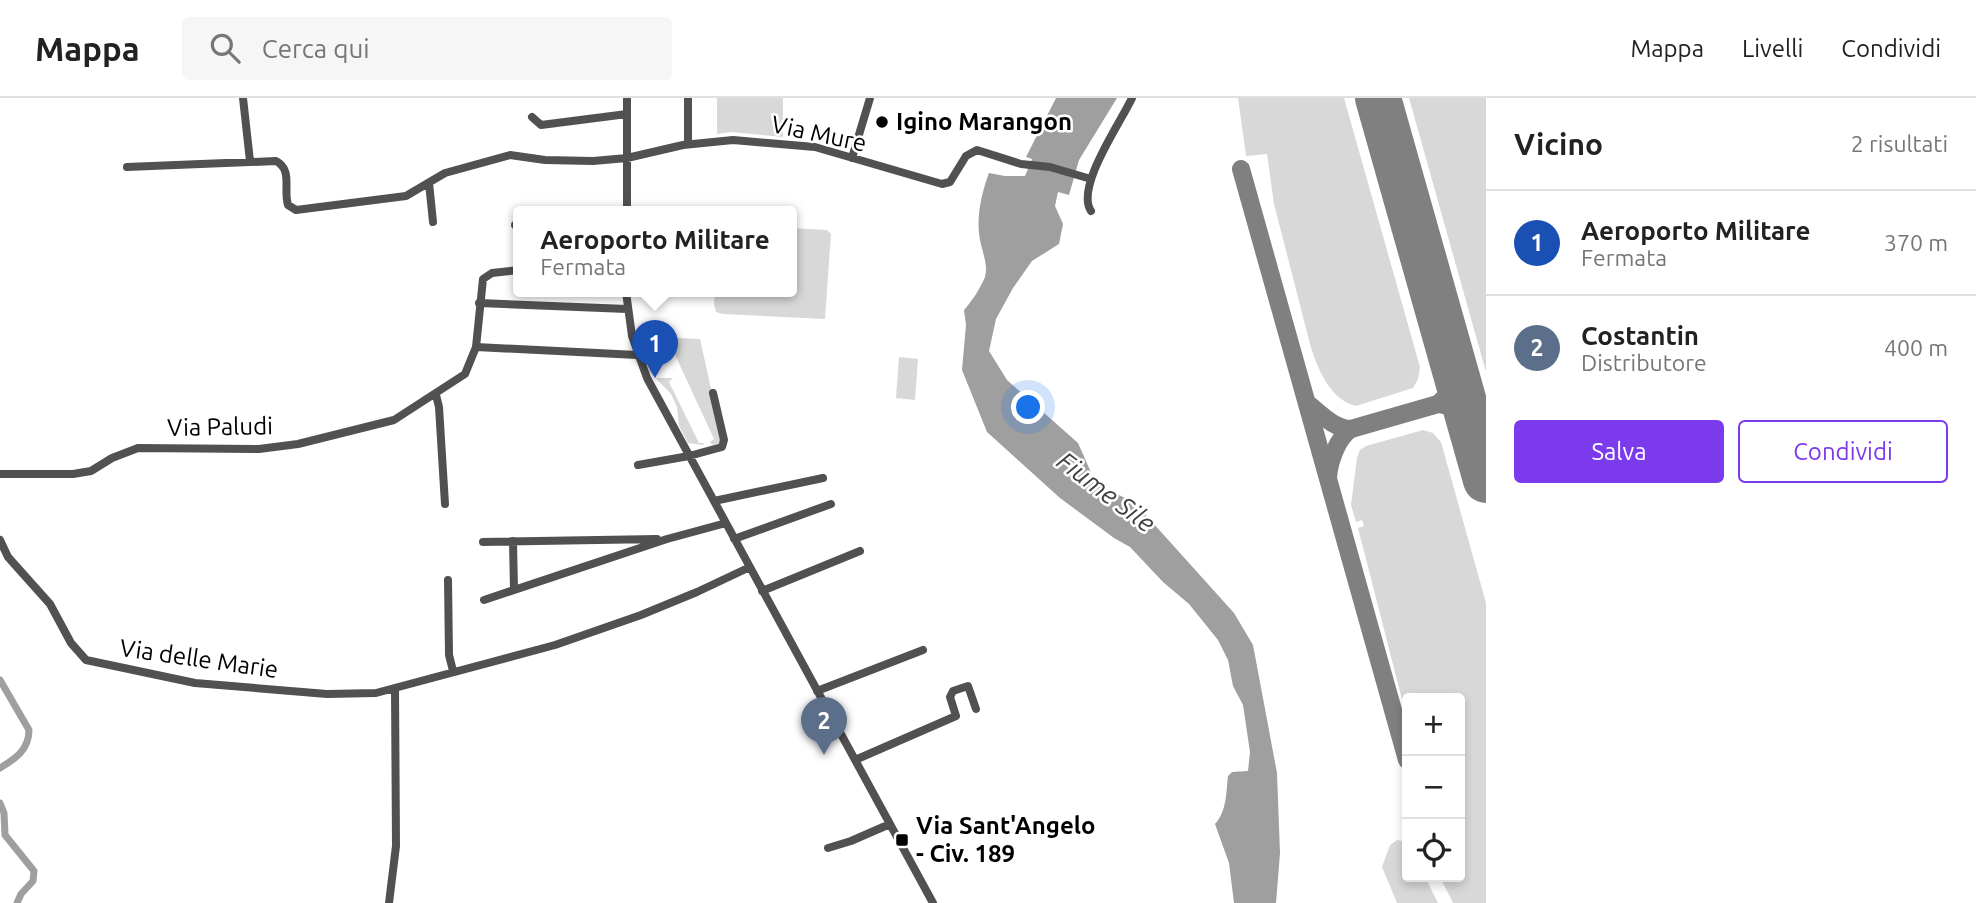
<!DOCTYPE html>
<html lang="it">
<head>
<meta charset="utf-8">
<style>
	body { margin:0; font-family:Ubuntu,sans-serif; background:#f6f6f6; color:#222 }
	.controls { position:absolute; right:21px; bottom:21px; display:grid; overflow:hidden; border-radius:7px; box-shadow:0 4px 10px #0003 }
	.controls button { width:63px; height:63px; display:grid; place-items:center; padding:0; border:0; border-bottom:2px solid #e0e0e0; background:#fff; color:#222; font:35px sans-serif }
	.you { position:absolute; left:1029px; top:310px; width:24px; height:24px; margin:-18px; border:5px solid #fff; border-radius:50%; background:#1a73e8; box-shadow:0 0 0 10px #1a73e833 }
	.badge { display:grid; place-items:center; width:46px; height:46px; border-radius:50%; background:#7c3aed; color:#fff; font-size:23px; font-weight:700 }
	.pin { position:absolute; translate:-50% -58px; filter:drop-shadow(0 2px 4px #0008) }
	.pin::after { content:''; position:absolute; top:37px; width:24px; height:21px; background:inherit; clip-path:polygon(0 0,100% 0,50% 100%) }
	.popup { position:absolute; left:513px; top:108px; width:284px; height:91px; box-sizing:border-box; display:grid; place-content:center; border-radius:7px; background:#fff; filter:drop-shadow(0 2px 5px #0005); font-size:23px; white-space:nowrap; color:#767676 }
	.popup b { font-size:26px; color:#222 }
	.popup::after { content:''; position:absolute; left:50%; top:100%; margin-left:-14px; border:14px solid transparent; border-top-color:#fff }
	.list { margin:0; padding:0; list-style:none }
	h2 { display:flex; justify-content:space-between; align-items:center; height:91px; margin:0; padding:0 28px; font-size:30px }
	h2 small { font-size:23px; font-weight:400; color:#767676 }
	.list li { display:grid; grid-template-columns:46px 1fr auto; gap:21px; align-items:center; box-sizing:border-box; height:105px; padding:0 28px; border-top:2px solid #e0e0e0 }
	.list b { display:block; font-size:26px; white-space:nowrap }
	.list p { margin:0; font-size:23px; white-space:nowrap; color:#767676 }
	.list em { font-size:23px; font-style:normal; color:#767676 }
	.actions { display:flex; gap:14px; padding:21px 28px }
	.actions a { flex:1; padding:16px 0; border:2px solid #7c3aed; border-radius:7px; text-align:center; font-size:24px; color:#7c3aed }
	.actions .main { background:#7c3aed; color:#fff }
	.icon { flex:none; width:38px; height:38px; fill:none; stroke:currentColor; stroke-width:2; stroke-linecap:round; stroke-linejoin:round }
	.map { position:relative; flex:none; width:1486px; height:805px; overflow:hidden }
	header { display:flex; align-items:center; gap:42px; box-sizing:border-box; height:98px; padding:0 35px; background:#fff; border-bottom:2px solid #e0e0e0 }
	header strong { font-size:33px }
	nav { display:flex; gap:38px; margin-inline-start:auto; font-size:24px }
	.search { width:490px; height:63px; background:#f6f6f6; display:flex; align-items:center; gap:18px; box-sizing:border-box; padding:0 24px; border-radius:7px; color:#767676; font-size:26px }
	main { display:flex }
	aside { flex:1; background:#fff }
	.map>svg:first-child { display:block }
	.green { fill:#d8d8d8 }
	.water { fill:#9f9f9f }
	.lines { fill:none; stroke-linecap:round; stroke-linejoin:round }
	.canal { stroke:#9f9f9f; stroke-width:7 }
	.taxiway { stroke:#808080; stroke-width:18 }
	.runway { stroke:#808080; stroke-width:46 }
	.minor { stroke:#515151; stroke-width:8 }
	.poi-dot { fill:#000; stroke:#fff; stroke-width:2.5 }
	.labels { text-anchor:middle; stroke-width:5; stroke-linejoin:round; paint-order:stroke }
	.poi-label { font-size:24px; font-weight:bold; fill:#000; stroke:#fff; text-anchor:start }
	.street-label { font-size:24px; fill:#000; stroke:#fff }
	.water-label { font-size:26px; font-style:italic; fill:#404040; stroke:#fff }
</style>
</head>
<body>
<header>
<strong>Mappa</strong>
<div class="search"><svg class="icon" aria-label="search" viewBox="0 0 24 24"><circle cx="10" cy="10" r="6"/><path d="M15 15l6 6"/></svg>Cerca qui</div>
<nav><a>Mappa</a><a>Livelli</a><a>Condividi</a></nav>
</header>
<main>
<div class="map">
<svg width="1486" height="805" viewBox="0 0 1486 805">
	<rect width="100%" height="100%" fill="#fff"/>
	<path class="green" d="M 717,0 L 783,0 L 783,39 L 731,34 L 717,36 Z
		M 1238,0 L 1344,0 L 1420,269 L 1418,281 L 1413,290 L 1356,308 C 1330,302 1317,270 1310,246 L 1274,106 L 1267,56 L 1246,58 Z
		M 1409,0 L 1486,0 L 1486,274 Z
		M 792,130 L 827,132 L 831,136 L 825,221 L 723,216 L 716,214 L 714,207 L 715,194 L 792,194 Z
		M 638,238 L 700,241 L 722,340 L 720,345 L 713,347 L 710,344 L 714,341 L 671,248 L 667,250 C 661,242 653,243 646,250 L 645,259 L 656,280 L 673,280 L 669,284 L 699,345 L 704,345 L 703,347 L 688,345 L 679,328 L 677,309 L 671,296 L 650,274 Z
		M 899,259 L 918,261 L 915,302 L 896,300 Z
		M 1423,332 L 1433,335 L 1441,344 L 1486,505 L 1486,805 L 1453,805 L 1440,779 L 1460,779 L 1460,600 L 1407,600 L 1407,621 L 1358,430 L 1364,428 L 1362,422 L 1356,424 L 1351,407 L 1357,360 L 1360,352 L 1366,348 Z
		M 1397,742 L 1407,744 L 1407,779 L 1425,779 L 1438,805 L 1397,805 L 1382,769 L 1390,747 Z"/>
	<path class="water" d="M 1056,0 L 1117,0 L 1079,62 L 1069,97 L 1058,94 L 1055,108 L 1063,126 L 1059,146 L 1032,163 L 1013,190 L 996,221 L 989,253 L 1007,282 L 1078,345 L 1093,379 L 1107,391 L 1135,405 L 1234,515 L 1253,547 L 1277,675 L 1280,755 L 1276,805 L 1234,805 L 1229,765 L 1215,726 C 1227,713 1226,694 1228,678 L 1232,674 L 1248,673 L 1250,654 L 1243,607 L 1233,588 L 1228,562 L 1218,542 L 1189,506 L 1163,484 L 1130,449 L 1114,440 L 1060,400 L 987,334 L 962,272 L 966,227 L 964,212 C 972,203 980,191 985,179 C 989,165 980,150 979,135 C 977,115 982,94 989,75 L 1005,78 L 1025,78 L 1032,61 L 1026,59 Z"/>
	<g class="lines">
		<path class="canal" d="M 0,582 L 29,632 C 29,652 15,661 0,670
			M 0,705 L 4,715 L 5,737 L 34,773 L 33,783 L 21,796 L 17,805"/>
		<path class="taxiway" d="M 1241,71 L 1407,662
			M 1307,305 C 1320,315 1334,331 1351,331 L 1438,306 L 1450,295 L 1456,277
			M 1438,306 L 1454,309 L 1468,319
			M 1328,380 C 1329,364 1337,340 1351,331"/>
		<path class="runway" d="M 1378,0 L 1486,382"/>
		<path class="minor" d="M 243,0 L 250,63
			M 688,0 L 688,46
			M 532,19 L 541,27 L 627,16
			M 852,60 L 870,0
			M 127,69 L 276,63 C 293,72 283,91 288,107 L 296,112 L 406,98 L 445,75 L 510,57 L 545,62 L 593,63 L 627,60 L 683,47 L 733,42 L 815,49 L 942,86 L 950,84 L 966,58 L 977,52 L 1021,66 L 1050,69 L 1091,81
			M 429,85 L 433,124
			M 1091,113 C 1075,89 1121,24 1132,0
			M 627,114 L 627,0
			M 515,127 L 518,127
			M 626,194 L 632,238 L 647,280 L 933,805
			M 479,205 L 627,211
			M 476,249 L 637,257
			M 436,297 L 439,309 L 445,406
			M 638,367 L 689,358 L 722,349 L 724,342 L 713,295
			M 0,376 L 73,376 L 91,373 L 112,360 L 138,350 L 259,351 L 298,346 L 394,322 L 465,276 L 476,249 L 483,181 L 492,175 L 518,172
			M 714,403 L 823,380
			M 734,441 L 831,406
			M 0,442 L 8,459 L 50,506 L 71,545 L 86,562 L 195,585 L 327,596 L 376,595 L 555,547 L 641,517 L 697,494 L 750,469
			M 513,443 L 514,492
			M 483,444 L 657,441
			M 448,482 L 449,557 L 453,573
			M 762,493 L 860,453
			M 484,502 L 667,441 L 726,425
			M 817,593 L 923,552
			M 855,662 L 956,618 L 950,599 L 953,593 L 968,588 L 976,611
			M 828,750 L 851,743 L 890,726
			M 389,805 L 396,748 L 395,590"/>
	</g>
	<g class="poi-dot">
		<circle cx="882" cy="24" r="7"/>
		<rect x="895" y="735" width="14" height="14" rx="3.5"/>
	</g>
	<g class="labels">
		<g class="poi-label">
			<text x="896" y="32">Igino Marangon</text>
			<text x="916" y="736">Via Sant'Angelo<tspan x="916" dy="28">- Civ. 189</tspan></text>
		</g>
		<g class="street-label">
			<text transform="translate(819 36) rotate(12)" y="8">Via Mure</text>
			<text transform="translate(220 329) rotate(-1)" y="8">Via Paludi</text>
			<text transform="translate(199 561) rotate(8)" y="8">Via delle Marie</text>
		</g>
		<g class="water-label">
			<text transform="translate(1106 394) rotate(37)" y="9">Fiume Sile</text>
		</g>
	</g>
</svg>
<div class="controls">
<button>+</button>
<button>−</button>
<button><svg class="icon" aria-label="locate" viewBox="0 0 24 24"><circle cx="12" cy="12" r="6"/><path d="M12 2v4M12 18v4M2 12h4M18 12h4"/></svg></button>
</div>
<div class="you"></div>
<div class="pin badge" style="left:655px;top:280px;background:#1a4fb4">1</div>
<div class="popup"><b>Aeroporto Militare</b>Fermata</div>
<div class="pin badge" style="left:824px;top:657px;background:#5c6f8a">2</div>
</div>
<aside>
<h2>Vicino<small>2 risultati</small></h2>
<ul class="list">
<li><span class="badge" style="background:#1a4fb4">1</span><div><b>Aeroporto Militare</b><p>Fermata</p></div><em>370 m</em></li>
<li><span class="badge" style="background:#5c6f8a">2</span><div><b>Costantin</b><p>Distributore</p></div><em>400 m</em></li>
</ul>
<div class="actions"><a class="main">Salva</a><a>Condividi</a></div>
</aside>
</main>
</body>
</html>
